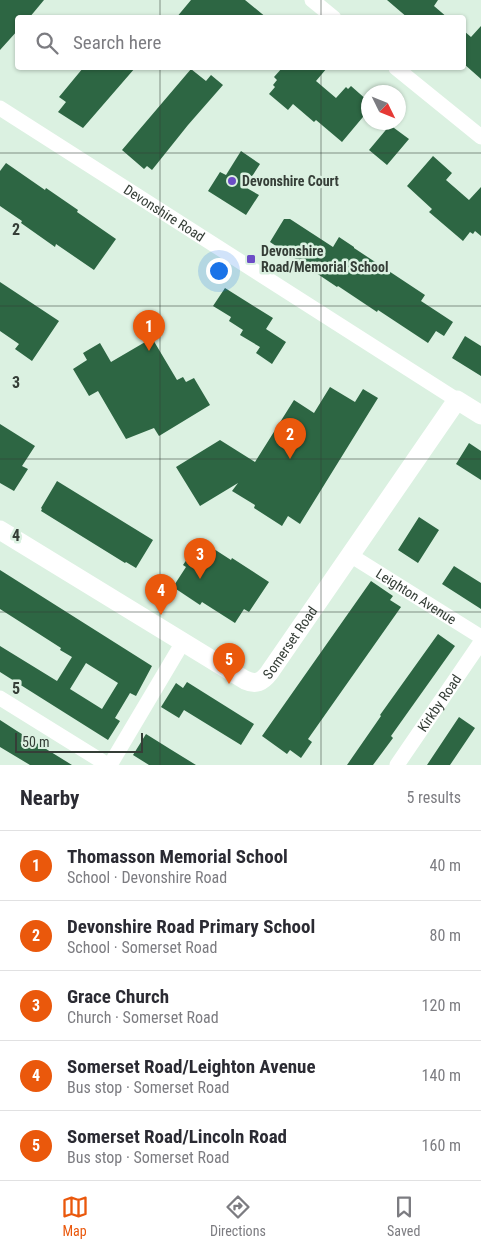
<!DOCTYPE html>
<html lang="en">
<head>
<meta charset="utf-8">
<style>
	body { margin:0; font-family:"Roboto Condensed",sans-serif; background:#f7f7f7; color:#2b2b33 }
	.compass { position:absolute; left:361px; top:85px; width:45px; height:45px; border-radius:50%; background:#fff; box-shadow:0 1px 4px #0004; rotate:133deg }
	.scale { position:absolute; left:15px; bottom:12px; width:128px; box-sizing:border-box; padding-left:5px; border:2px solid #353e37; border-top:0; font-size:14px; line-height:18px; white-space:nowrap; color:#353e37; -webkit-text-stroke:4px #dbf1e1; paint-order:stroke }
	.you { position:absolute; left:218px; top:270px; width:18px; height:18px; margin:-12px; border:4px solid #fff; border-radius:50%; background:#1a73e8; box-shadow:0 0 0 8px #1a73e833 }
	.badge { display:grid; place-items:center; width:32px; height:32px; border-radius:50%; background:#ea580c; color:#fff; font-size:16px; font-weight:700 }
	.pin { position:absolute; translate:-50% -41px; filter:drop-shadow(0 1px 2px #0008) }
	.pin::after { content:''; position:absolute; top:26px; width:18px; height:15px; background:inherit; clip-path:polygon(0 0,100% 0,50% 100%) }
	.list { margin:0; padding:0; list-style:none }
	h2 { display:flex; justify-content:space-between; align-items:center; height:65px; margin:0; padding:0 20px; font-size:21px }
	h2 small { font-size:16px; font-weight:400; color:#7c7c81 }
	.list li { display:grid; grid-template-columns:32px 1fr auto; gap:15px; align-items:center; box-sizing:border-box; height:70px; padding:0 20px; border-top:1px solid #e1e1e2 }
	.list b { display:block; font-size:19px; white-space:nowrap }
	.list p { margin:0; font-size:16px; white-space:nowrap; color:#7c7c81 }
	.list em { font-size:16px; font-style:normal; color:#7c7c81 }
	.icon { flex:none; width:28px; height:28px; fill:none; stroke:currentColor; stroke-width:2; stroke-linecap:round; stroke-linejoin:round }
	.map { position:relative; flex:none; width:481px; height:765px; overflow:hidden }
	.search { position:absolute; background:#fff; box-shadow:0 1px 4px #0004; left:15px; right:15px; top:15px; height:55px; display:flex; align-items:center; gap:12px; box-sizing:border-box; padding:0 18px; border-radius:5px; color:#7c7c81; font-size:19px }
	.sheet { height:415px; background:#fff }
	nav { display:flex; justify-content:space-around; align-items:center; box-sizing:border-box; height:70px; border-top:1px solid #e1e1e2; background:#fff; font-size:14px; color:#7c7c81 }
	nav a { display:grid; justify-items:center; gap:2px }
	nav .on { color:#ea580c }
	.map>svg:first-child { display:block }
	.building { fill:#2d6643; fill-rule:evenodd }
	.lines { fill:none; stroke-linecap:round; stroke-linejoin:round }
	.minor { stroke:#fff; stroke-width:15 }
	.tertiary { stroke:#fff; stroke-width:19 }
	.grid { fill:none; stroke:#353e37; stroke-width:1; stroke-opacity:0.55 }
	.poi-dot { fill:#6c4dc6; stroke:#dbf1e1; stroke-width:2 }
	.labels { text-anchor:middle; stroke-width:5; stroke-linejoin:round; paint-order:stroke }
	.poi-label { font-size:14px; font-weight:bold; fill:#353e37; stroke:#dbf1e1; text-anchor:start }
	.street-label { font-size:14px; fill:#353e37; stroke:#dbf1e1 }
	.grid-label { font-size:16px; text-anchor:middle; font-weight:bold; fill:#353e37; stroke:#dbf1e1; stroke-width:5; stroke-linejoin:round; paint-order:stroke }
</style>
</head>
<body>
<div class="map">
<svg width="481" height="765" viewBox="0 0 481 765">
	<rect width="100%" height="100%" fill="#dbf1e1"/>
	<path class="building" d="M 0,0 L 44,0 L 29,18 L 18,18 L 18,30 L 0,50 Z
		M 191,0 L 245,0 L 267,18 L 176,18 Z
		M 387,0 L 438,0 L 434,6 L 448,18 L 408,18 Z
		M 481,26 L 481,79 L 464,64 L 464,31 L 471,37 Z
		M 83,68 L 135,68 L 83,128 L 58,112 L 66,102 L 59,97 Z
		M 282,68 L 327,68 L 316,81 L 336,98 L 346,87 L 348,89 L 351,86 L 368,101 L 368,111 L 342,142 L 316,120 L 314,122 L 293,104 L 288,110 L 269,94 L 275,87 L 273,85 L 277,80 L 274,77 Z
		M 191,69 L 206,81 L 211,75 L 223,85 L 188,125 L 152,170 L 147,166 L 144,169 L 122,150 Z
		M 390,125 L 409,139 L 387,165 L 369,150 Z
		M 241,151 L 260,164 L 245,187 L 259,195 L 246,215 L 208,191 L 220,172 L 226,175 Z
		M 433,156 L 452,173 L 446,180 L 469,200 L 481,187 L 481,236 L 475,231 L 473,234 L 470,232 L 463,241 L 429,212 L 432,209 L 407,186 Z
		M 6,163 L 45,190 L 46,188 L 78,210 L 77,212 L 116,239 L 94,270 L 56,244 L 55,247 L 21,223 L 22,221 L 0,206 L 0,171 Z
		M 284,219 L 290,219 L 333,247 L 339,237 L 354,247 L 354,248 L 425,295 L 421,301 L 453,322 L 444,336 L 436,331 L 428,343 L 378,310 L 377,312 L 338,286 L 337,287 L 270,242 Z
		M 0,282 L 59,321 L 32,361 L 15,349 L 19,344 L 0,331 Z
		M 225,288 L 273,318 L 266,329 L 286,342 L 272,364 L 256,353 L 260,347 L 240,335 L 243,330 L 229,321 L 231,317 L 213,306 Z
		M 465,336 L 481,346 L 481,376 L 452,358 Z
		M 152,338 L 177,380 L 183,377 L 186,382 L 194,378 L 210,405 L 159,436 L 154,428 L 126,439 L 98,391 L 89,396 L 73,369 L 87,360 L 83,353 L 100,343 L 111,362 Z
		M 330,387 L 355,402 L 363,389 L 378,398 L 300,524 L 288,516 L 282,526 L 254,508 L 255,505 L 232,491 L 238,483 L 200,506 L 176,467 L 220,440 L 255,462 L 294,400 L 314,413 Z
		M 0,424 L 35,446 L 22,466 L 28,469 L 14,491 L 0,483 Z
		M 469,443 L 481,451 L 481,480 L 456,464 Z
		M 57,481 L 153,540 L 136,568 L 126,562 L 125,563 L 41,511 L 42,509 L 41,508 Z
		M 419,517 L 439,530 L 418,563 L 398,550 Z
		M 200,540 L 231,560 L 232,558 L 269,582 L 249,612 L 244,609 L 235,623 L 202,602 L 200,605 L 173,587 L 186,567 L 183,565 Z
		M 454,566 L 481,583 L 481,609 L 442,584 Z
		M 0,570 L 152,666 L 136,696 L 130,693 L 115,718 L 120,721 L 108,740 L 0,672 L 0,646 L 57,681 L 72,657 L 60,650 L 61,648 L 0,609 ZM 86,663 L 118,683 L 102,709 L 70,689 Z
		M 371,581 L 393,596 L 390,600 L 401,607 L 308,739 L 312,742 L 301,758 L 290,750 L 287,754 L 262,736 Z
		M 438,634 L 455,646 L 391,736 L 393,738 L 373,765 L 347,765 L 381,716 L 380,715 Z
		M 187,682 L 254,724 L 241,745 L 184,710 L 179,718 L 161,707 L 176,683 L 183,688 Z
		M 459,717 L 475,728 L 450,765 L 427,765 Z
		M 0,720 L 17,731 L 72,765 L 30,765 L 0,747 Z
		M 146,734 L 170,749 L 196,765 L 149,765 L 133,755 Z"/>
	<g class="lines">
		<g class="minor">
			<path d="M 312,0 L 334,18"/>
			<path d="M 396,68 L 481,137"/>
			<path id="s1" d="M 0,108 L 457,400"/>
			<path id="s2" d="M 350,555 L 481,637"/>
			<path d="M 0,698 L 108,765"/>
			<path d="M 110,765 L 183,642"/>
			<path id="s3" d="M 397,765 L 481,642"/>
		</g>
		<path class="tertiary" id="s4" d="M 0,530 L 245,680 C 256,685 262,682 269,673 L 457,400 L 481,415"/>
	</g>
	<path class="grid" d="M 160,0 L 160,18M 321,0 L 321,18M 160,68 L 160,765M 321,68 L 321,765M 0,153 L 481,153M 0,306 L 481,306M 0,459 L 481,459M 0,612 L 481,612"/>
	<g class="poi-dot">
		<circle cx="232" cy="181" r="5"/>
		<rect x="246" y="254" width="10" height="10" rx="2.5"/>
	</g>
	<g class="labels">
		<g class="poi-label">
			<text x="242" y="186">Devonshire Court</text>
			<text x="261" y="256">Devonshire<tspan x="261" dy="16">Road/Memorial School</tspan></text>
		</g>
		<g class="street-label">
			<text dy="5" stroke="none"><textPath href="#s1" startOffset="195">Devonshire Road</textPath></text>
			<text dy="5" stroke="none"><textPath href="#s2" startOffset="78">Leighton Avenue</textPath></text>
			<text dy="5" stroke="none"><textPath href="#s4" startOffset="352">Somerset Road</textPath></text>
			<text dy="5" stroke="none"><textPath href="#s3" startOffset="75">Kirkby Road</textPath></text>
		</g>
	</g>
	<g class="grid-label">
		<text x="16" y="235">2</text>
		<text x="16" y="388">3</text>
		<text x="16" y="541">4</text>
		<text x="16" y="694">5</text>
	</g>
</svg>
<svg class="compass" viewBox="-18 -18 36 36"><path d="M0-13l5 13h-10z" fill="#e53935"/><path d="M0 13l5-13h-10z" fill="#7c7c81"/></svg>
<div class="scale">50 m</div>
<div class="you"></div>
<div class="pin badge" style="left:149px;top:351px">1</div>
<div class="pin badge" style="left:290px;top:459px">2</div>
<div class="pin badge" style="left:200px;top:579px">3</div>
<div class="pin badge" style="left:161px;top:615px">4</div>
<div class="pin badge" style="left:229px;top:684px">5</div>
<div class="search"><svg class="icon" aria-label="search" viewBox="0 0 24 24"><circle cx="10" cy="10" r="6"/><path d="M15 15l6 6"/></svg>Search here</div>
</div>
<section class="sheet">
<h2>Nearby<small>5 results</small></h2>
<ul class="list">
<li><span class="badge">1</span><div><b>Thomasson Memorial School</b><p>School · Devonshire Road</p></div><em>40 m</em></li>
<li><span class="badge">2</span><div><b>Devonshire Road Primary School</b><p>School · Somerset Road</p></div><em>80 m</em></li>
<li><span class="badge">3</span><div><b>Grace Church</b><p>Church · Somerset Road</p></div><em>120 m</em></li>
<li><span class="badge">4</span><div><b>Somerset Road/Leighton Avenue</b><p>Bus stop · Somerset Road</p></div><em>140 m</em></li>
<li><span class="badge">5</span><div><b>Somerset Road/Lincoln Road</b><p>Bus stop · Somerset Road</p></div><em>160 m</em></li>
</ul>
</section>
<nav>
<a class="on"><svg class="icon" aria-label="map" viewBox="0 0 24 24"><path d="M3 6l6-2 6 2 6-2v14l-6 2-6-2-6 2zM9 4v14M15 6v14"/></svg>Map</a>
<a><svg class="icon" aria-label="directions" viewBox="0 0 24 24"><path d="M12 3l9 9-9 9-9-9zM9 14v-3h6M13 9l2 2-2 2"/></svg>Directions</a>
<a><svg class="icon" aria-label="saved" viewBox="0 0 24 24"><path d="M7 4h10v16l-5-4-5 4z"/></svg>Saved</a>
</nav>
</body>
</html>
